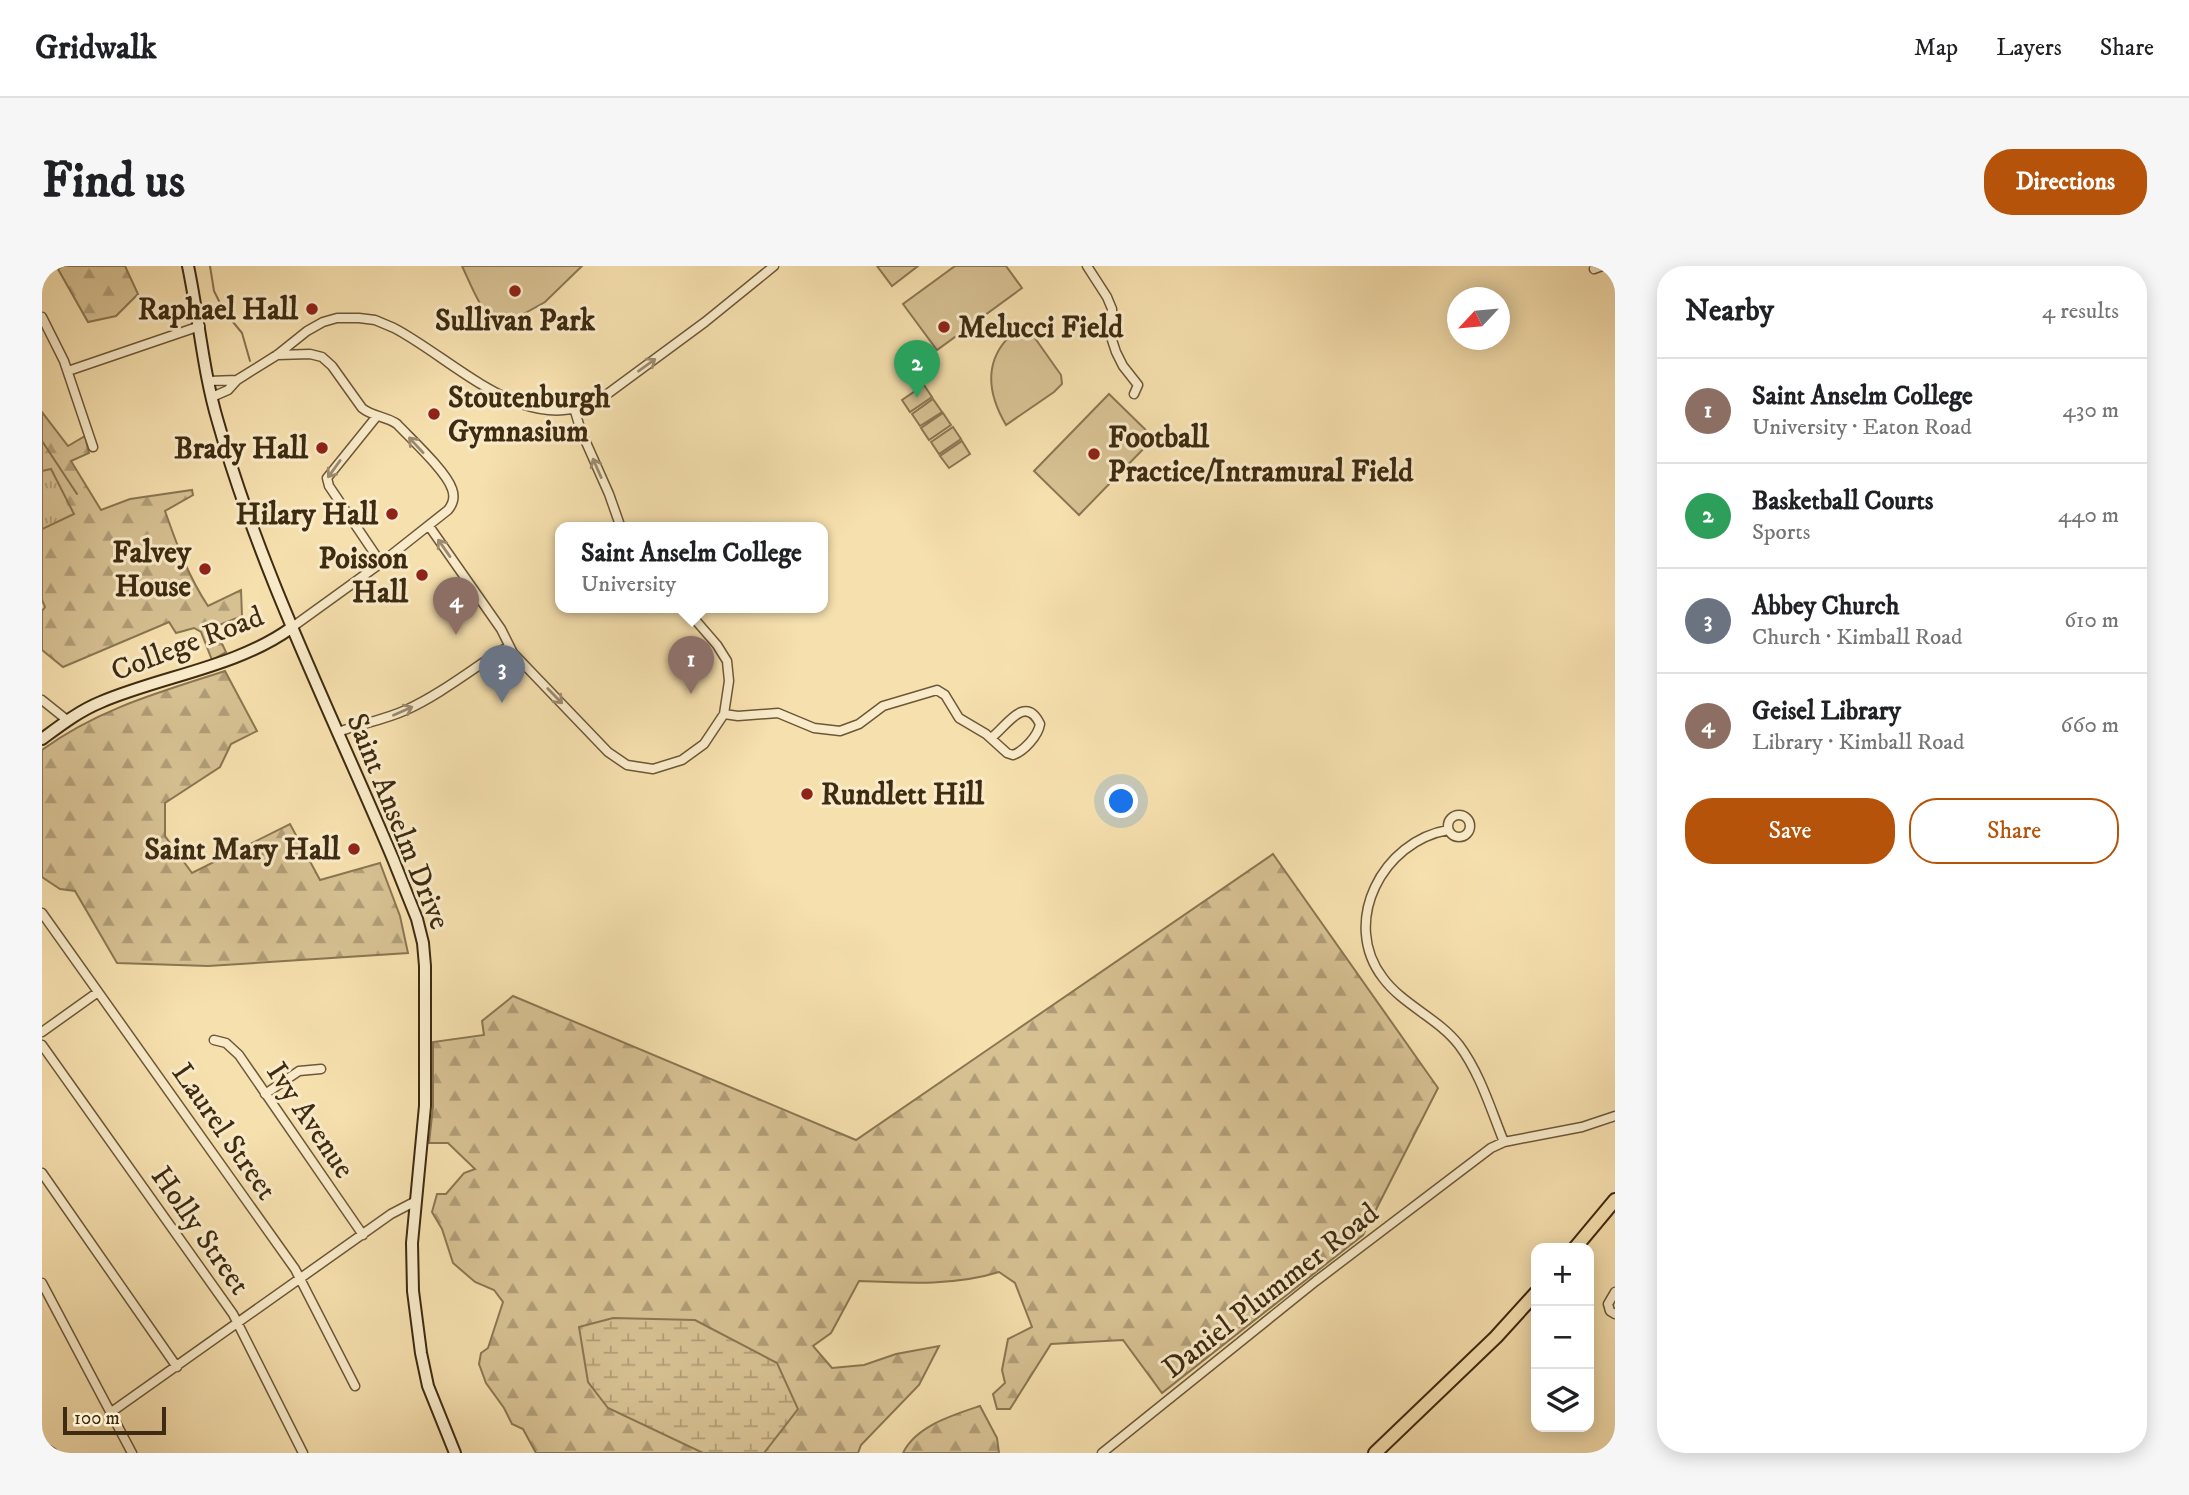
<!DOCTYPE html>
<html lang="en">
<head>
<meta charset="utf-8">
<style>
	body { margin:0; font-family:"IM FELL DW Pica",serif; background:#f6f6f6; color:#202124 }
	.controls { position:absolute; right:21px; bottom:21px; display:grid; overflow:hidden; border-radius:14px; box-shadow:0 4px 18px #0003 }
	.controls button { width:63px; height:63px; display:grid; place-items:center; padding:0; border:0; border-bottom:2px solid #e0e0e0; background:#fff; color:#202124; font:35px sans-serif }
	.compass { position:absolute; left:1405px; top:21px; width:63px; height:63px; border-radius:50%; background:#fff; box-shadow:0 4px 18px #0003; rotate:244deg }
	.scale { position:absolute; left:21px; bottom:18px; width:103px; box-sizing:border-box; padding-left:7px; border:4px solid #3e2b11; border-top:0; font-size:19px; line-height:24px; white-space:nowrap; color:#3e2b11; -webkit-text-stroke:5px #f9ebca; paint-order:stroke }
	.you { position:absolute; left:1080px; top:536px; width:24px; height:24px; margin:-18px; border:5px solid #fff; border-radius:50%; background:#1a73e8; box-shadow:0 0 0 10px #1a73e833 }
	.badge { display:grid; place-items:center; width:46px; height:46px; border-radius:50%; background:#b45309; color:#fff; font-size:23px; font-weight:700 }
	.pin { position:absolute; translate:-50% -58px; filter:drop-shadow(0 2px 4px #0008) }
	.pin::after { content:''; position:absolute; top:37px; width:24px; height:21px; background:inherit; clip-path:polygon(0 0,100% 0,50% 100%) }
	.popup { position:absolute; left:513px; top:256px; width:273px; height:91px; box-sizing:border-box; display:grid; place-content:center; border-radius:14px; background:#fff; filter:drop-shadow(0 2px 5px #0005); font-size:23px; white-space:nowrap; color:#757577 }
	.popup b { font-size:26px; color:#202124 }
	.popup::after { content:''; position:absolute; left:50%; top:100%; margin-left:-14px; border:14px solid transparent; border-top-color:#fff }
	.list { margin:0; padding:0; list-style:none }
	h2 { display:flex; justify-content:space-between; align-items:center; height:91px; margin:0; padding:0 28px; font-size:30px }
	h2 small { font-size:23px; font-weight:400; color:#757577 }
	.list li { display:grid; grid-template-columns:46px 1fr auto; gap:21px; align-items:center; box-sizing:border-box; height:105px; padding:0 28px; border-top:2px solid #e0e0e0 }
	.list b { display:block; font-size:26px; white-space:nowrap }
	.list p { margin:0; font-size:23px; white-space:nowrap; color:#757577 }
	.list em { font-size:23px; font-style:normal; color:#757577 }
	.actions { display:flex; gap:14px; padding:21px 28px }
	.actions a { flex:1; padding:16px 0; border:2px solid #b45309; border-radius:28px; text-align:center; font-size:24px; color:#b45309 }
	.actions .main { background:#b45309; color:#fff }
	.icon { flex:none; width:38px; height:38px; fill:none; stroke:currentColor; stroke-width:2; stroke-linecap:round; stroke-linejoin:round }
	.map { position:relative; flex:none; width:1573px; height:1187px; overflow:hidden; border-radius:28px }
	header { display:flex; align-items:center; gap:42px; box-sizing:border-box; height:98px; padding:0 35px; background:#fff; border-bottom:2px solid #e0e0e0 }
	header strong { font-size:33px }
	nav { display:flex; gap:38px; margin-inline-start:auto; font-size:24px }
	.intro { display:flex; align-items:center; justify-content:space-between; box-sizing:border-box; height:168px; padding:0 42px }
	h1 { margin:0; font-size:49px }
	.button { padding:18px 32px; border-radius:28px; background:#b45309; color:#fff; font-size:24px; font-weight:700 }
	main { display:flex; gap:42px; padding:0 42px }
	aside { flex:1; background:#fff; border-radius:28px; box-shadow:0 4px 18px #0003 }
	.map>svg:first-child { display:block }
	.grass { fill:url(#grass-tufts); stroke:#8a7652; stroke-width:2 }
	.forest { fill:url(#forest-firs); stroke:#8a7652; stroke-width:2 }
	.wetland { fill:url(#wetland-marsh); stroke:#8a7652; stroke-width:2 }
	.pitch { fill:#d7c193; stroke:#8a7652; stroke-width:2 }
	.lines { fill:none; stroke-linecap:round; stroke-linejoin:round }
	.stream { stroke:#87724f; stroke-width:2 }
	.street-casing { stroke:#6c5838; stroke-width:11 }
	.secondary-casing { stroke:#3e2b11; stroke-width:14 }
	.primary-casing { stroke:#3e2b11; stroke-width:16 }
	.street { stroke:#f9ebca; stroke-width:8 }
	.secondary { stroke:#f9ebca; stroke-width:10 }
	.primary { stroke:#f6e0ae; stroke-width:12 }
	.oneway { stroke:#9c8b6e }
	.poi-dot { fill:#8f2418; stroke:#f9ebca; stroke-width:2.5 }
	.labels { text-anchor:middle; stroke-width:6; stroke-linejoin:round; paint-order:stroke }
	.poi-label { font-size:30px; font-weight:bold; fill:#3e2b11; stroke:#f9ebca; text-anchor:end }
	.street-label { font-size:30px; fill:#3e2b11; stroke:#f9ebca }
</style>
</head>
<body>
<header>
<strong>Gridwalk</strong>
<nav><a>Map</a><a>Layers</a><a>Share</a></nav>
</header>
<div class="intro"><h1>Find us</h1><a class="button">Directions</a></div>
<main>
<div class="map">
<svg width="1573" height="1187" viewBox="0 0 1573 1187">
	<defs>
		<pattern id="grass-tufts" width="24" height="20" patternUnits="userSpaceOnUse" patternTransform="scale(1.75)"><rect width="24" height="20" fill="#d7c193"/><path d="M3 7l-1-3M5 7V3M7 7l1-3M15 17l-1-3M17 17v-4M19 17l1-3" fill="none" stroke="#b09d77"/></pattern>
		<pattern id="forest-firs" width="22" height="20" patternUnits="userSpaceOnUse" patternTransform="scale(1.75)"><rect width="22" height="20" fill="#d7c193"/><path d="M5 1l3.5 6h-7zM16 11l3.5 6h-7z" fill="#b09d77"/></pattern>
		<pattern id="wetland-marsh" width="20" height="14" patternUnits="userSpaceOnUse" patternTransform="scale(1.75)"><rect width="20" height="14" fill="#d7c193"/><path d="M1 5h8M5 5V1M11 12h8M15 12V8" fill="none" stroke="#b09d77"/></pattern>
	</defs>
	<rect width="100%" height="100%" fill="#f6e0ae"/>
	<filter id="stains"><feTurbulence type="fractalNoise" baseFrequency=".00286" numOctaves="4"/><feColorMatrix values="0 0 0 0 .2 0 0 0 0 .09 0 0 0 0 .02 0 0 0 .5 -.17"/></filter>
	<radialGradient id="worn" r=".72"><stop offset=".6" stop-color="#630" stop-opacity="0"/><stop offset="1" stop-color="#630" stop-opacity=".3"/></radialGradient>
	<path class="grass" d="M 0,160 L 53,248 L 0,269 Z"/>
	<path class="forest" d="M 21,0 L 83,0 L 96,28 L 74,50 L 46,56 L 16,3 Z
		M 0,146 L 26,180 L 43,170 L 47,187 L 29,195 L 59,244 L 88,233 L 150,224 L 151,229 L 123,245 C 135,279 146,310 166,340 L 199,324 L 200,350 L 172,361 L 184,386 L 170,394 L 159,366 L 152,362 L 134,367 L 127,356 L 21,401 L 0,384 L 0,345 L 3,341 L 0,334 L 0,263 L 32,248 L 9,203 L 0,205 Z
		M 183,405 L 215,465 L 189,478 L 178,501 L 123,537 L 123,570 L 150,607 L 248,558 L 278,614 L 338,597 L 358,650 L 366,687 L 166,700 L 75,697 L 33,625 L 18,623 L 0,611 L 0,484 C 56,443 118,426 183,405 Z
		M 1231,588 L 1396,822 L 1321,969 L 1120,1127 L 1081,1074 L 1009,1078 L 968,1143 L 955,1143 L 951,1128 L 963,1117 L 960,1104 L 966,1073 L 990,1061 L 973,1017 L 957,1006 C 913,1020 863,1017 817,1015 L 789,1067 L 771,1080 L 790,1102 L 822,1099 L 854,1088 L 897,1080 L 877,1119 L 819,1179 L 816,1187 L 494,1187 L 481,1163 L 470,1158 L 462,1142 L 444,1117 L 437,1098 L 439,1087 L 446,1082 L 461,1036 L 452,1024 L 433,1016 L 411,997 L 400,963 L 390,946 L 395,928 L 404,928 L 422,907 L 433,903 L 406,877 L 387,877 L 391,841 L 391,776 L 442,769 L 440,755 L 471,730 L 814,874 Z
		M 938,1140 L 955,1172 L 957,1187 L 861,1187 C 874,1160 911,1149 938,1140 Z"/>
	<path class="wetland" d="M 571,1052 L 653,1054 L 735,1097 L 756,1143 L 722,1187 L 661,1187 L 566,1142 L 546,1116 L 537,1061 Z"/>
	<path class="pitch" d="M 420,0 L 540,0 L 503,36 L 458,61 C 439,47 430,21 420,0 Z
		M 835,0 L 876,0 L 850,20 Z
		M 913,0 L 964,0 L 980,22 L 895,84 L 861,38 Z
		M 983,58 L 1019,109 L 1020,118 L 1012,126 L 964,159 C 941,120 943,84 983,58 Z
		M 882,119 L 890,131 L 868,146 L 860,134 Z
		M 1067,128 L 1112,172 L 1037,249 L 992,205 Z
		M 891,133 L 900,146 L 878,160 L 870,148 Z
		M 901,147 L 909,159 L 887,174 L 879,162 Z
		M 911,161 L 919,173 L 897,188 L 889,176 Z
		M 920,175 L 928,188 L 907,202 L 898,190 Z"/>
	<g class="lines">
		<path class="stream" d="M 168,0 L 172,25 L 182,45 L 200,67 L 208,95
			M 0,175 L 35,228"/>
		<g class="street-casing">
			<path id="street" d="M 1045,0 L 1065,31 L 1070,43 L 1070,74 L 1074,86 L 1081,100 L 1096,119 L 1092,128
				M 1552,3 L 1560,0
				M 0,51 L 22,95 L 51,181
				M 235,89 L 268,88 L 280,91 L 290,100 L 320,142 C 331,151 344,150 355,158 C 369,173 404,205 410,223 C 413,231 411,238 406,244 L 339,297 L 249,362
				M 26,105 L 158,60
				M 167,115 L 195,114
				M 170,131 L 186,124 L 195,114 L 235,89 L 265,65 L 281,56 L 295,52 L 317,52 L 333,54 L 352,62 C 415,95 490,179 564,129 L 663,56 L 732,0
				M 532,142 L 539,165 L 567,228 L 579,262
				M 335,150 L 285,212 L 287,220 L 339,297
				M 387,260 L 459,363 L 471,387 L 566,486 L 585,499 L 611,503 L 640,494 L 662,478 L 682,448 L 687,415 L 685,395 L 675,379 L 643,342
				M 0,434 L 25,454
				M 682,448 L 696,450 L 736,447 L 772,462 L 798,465 L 817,458 L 841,440 L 895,424 L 903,429 L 917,452 L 944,468 L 965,487 L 971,489 C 982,485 996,470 998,458 C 983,427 964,461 949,472
				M 296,466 C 318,458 342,454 364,444 C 401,427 432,401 467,380
				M1406 560a11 11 0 1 1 22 0a11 11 0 1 1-22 0Z
				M 1406,564 C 1341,575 1298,656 1341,712 C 1361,739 1396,752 1417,779 C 1438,807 1449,844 1462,876
				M 0,647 L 253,1003 L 313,1120
				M 0,766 L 56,726
				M 172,774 L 184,777 L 197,789 L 321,969
				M 0,779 L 191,1048 L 261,1187
				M 223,828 L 257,805 L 279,803
				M 0,907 L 135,1101
				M 0,1017 L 90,1187
				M 1573,1026 L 1566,1038 L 1568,1045 L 1573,1048
				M 68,1147 L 349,948 L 374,935
				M 0,1180 L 11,1187
				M 1060,1187 L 1274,1015 L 1449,882 L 1462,876 L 1540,861 L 1573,850"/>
		</g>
		<g class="secondary-casing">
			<path id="secondary" d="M 146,0 C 157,52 161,106 176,156 C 219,308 290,448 351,593 L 375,653 L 381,677 L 383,700 L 383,840 L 370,977 L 371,1025 L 379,1087 L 386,1120 L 413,1187
				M 0,473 C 19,459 37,445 59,436 C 120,410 195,401 249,362"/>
		</g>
		<g class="primary-casing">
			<path id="primary" d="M 1533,982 L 1573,934
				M 1333,1187 L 1454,1071 L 1494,1027"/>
		</g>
		<use href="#street" class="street"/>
		<use href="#secondary" class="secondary"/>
		<use href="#primary" class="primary"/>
	</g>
	<defs><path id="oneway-shaft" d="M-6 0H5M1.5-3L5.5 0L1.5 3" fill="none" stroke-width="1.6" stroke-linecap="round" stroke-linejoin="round" transform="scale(1.75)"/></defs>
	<g class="oneway">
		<use href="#oneway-shaft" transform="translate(605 99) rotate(-36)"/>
		<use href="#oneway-shaft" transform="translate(374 179) rotate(-133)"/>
		<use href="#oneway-shaft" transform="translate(555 202) rotate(-114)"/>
		<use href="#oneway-shaft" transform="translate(292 203) rotate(126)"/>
		<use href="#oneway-shaft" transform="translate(402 282) rotate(-125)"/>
		<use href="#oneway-shaft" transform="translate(513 430) rotate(46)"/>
		<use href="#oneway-shaft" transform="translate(361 445) rotate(-24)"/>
	</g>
	<g class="poi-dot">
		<circle cx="473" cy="25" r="7"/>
		<circle cx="270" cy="43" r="7"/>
		<circle cx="902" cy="61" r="7"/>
		<circle cx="392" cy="148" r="7"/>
		<circle cx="280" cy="182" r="7"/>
		<circle cx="1052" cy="188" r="7"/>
		<circle cx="350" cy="248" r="7"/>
		<circle cx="163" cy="303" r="7"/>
		<circle cx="380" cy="309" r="7"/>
		<circle cx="765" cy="528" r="7"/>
		<circle cx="312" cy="583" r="7"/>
	</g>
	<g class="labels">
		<g class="poi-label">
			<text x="256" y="53">Raphael Hall</text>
			<text x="473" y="64" text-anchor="middle">Sullivan Park</text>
			<text x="916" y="71" text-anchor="start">Melucci Field</text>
			<text x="406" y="141" text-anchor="start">Stoutenburgh<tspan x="406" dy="34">Gymnasium</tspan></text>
			<text x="1066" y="181" text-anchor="start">Football<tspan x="1066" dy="34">Practice/Intramural Field</tspan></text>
			<text x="266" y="192">Brady Hall</text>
			<text x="336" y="258">Hilary Hall</text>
			<text x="149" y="296">Falvey<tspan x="149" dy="34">House</tspan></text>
			<text x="366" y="302">Poisson<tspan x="366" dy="34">Hall</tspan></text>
			<text x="779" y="538" text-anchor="start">Rundlett Hill</text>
			<text x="298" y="593">Saint Mary Hall</text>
		</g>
		<g class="street-label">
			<text transform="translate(145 377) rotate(-21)" y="10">College Road</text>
			<text transform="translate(357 555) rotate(68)" y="10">Saint Anselm Drive</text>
			<text transform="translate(269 854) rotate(56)" y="10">Ivy Avenue</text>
			<text transform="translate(183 865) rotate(55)" y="10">Laurel Street</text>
			<text transform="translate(159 964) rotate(55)" y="10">Holly Street</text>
			<text transform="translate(1228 1024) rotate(-38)" y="10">Daniel Plummer Road</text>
		</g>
	</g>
	<rect width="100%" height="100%" filter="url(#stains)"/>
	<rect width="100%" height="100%" fill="url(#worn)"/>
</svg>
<div class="controls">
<button>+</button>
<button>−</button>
<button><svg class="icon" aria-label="layers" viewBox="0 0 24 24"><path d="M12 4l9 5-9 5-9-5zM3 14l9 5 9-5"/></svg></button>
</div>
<svg class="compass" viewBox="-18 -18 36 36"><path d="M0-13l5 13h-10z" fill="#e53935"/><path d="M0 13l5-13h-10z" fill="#757577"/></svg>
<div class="scale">100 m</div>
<div class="you"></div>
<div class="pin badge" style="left:649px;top:428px;background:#8d6e63">1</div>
<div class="popup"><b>Saint Anselm College</b>University</div>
<div class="pin badge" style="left:875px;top:132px;background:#2e9e5b">2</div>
<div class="pin badge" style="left:460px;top:437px;background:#6b7280">3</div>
<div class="pin badge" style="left:414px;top:369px;background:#8d6e63">4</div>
</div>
<aside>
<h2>Nearby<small>4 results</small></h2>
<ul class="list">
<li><span class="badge" style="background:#8d6e63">1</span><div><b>Saint Anselm College</b><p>University · Eaton Road</p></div><em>430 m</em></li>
<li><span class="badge" style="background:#2e9e5b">2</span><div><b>Basketball Courts</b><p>Sports</p></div><em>440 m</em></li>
<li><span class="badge" style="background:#6b7280">3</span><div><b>Abbey Church</b><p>Church · Kimball Road</p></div><em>610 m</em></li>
<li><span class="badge" style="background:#8d6e63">4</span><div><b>Geisel Library</b><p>Library · Kimball Road</p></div><em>660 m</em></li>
</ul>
<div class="actions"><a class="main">Save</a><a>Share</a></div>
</aside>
</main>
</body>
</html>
